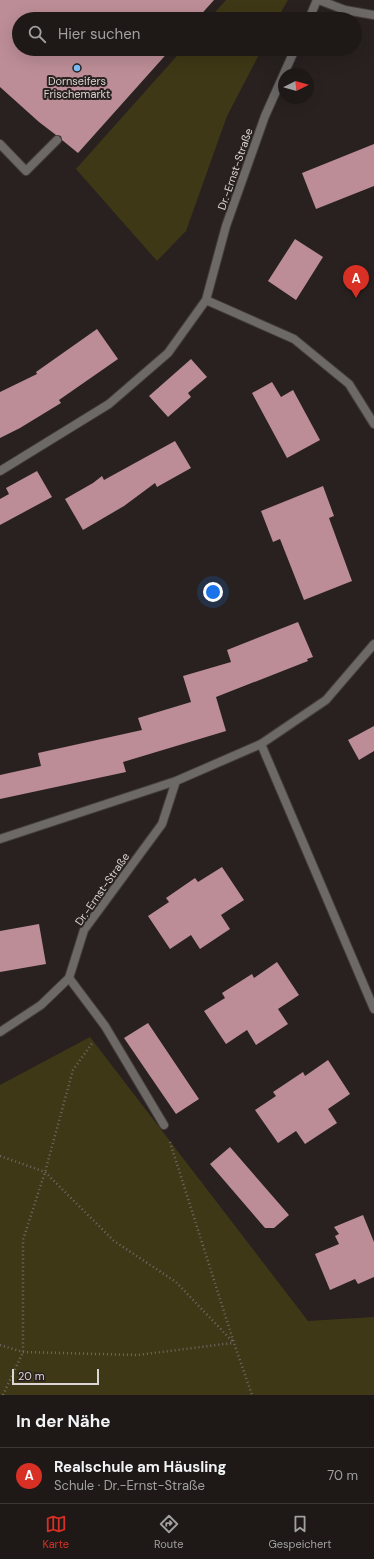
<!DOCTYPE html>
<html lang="de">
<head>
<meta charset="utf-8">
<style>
	body { margin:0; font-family:"DM Sans",sans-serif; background:#262220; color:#f1f3f6 }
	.compass { position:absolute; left:278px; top:68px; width:36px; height:36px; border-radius:50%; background:#1e1917; box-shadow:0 4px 16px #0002; rotate:85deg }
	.scale { position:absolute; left:12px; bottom:10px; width:87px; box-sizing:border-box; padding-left:4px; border:2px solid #dbd6d4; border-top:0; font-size:11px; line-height:14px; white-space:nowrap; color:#dbd6d4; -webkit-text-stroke:3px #28211f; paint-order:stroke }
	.you { position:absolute; left:213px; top:592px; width:14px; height:14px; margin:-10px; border:3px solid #fff; border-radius:50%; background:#1a73e8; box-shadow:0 0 0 6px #1a73e833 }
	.badge { display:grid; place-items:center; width:26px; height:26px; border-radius:50%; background:#d93025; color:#fff; font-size:13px; font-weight:700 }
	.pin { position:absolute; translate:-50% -33px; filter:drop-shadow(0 1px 2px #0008) }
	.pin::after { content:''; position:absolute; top:21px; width:14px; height:12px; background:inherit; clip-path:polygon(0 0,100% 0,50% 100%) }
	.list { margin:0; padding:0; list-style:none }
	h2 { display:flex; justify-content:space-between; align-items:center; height:52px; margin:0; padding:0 16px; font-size:17px }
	h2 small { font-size:13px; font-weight:400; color:#a1a0a1 }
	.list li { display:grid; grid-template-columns:26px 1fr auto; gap:12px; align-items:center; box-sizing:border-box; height:56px; padding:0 16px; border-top:1px solid #3c3836 }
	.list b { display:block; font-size:15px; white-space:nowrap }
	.list p { margin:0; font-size:13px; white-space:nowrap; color:#a1a0a1 }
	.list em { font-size:13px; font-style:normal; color:#a1a0a1 }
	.icon { flex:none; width:22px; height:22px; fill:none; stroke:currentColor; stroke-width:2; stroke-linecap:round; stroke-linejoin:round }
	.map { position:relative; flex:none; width:374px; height:1395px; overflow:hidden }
	.search { position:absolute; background:#1e1917; box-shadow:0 4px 16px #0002; left:12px; right:12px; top:12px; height:44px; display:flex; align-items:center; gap:10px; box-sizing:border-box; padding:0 14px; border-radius:22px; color:#a1a0a1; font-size:15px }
	.sheet { height:108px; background:#1e1917 }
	nav { display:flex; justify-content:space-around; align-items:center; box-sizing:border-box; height:56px; border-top:1px solid #3c3836; background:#1e1917; font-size:11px; color:#a1a0a1 }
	nav a { display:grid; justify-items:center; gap:2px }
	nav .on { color:#d93025 }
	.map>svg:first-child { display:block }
	.green { fill:#3f3816 }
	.building { fill:#bc8d96 }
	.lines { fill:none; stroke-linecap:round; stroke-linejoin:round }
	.service-casing { stroke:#453e3c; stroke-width:10 }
	.minor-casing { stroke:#453e3c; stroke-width:10 }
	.path { stroke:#706a68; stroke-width:2.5; stroke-dasharray:1 3; stroke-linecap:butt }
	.service { stroke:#6c6967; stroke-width:8 }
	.minor { stroke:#6c6967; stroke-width:8 }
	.poi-dot { fill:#7cbef9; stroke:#28211f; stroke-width:1.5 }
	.labels { text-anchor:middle; stroke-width:4; stroke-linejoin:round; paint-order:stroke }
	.poi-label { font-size:11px; fill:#dbd6d4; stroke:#28211f }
	.street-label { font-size:11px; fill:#dbd6d4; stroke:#28211f }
</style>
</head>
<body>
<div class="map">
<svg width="374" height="1395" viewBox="0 0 374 1395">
	<rect width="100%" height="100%" fill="#28211f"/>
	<path class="green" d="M 226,0 L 288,0 L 277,19 L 209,19 Z
		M 183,49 L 262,49 L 227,116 L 186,231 L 157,261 L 76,169 Z
		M 90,1037 L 308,1321 L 374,1317 L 374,1395 L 0,1395 L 0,1085 Z"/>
	<path class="building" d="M 0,0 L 214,0 L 197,19 L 19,19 L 19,49 L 171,49 L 78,153 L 62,140 L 61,136 L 56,135 L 39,122 L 0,87 Z
		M 374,144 L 374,186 L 316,209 L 302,173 Z
		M 295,239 L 323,257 L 296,300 L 268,281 Z
		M 97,329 L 118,359 L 59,400 L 61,403 L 20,428 L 0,438 L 0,392 L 37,374 L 36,372 Z
		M 191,359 L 207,377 L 188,393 L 191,397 L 168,417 L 149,396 Z
		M 272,382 L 281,397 L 293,390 L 320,440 L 287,458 L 252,393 Z
		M 175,441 L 191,468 L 157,487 L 155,483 L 124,506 L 83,530 L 65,499 L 93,483 L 102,476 L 104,480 Z
		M 37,471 L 52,497 L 0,525 L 0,499 L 9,494 L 6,488 Z
		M 323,486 L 334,516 L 329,518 L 352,581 L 304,600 L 280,539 L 273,542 L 261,511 Z
		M 298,622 L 313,657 L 307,659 L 308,661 L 216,697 L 226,731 L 123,762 L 126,772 L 0,799 L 0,775 L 41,766 L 38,753 L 142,730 L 138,718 L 191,702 L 183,676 L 231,662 L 227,650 Z
		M 374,726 L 374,751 L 359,760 L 348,740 Z
		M 222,867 L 244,900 L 221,915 L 230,929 L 200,949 L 191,935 L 170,949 L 148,916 L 169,902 L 166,898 L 195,878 L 198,882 Z
		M 39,924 L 46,964 L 0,972 L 0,931 Z
		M 277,962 L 299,995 L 278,1009 L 288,1024 L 256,1045 L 247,1030 L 226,1044 L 204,1011 L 225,998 L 222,993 L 252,974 L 254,978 Z
		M 148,1023 L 199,1099 L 176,1114 L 124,1038 Z
		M 328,1060 L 350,1094 L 328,1109 L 337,1123 L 305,1144 L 296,1131 L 278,1143 L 255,1110 L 276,1096 L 273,1092 L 303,1072 L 305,1076 Z
		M 230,1147 L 289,1215 L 274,1228 L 265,1228 L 210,1164 Z
		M 363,1215 L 374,1242 L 374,1277 L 358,1284 L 355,1279 L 330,1290 L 315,1254 L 339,1244 L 335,1236 L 339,1234 L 334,1227 Z"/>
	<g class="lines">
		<g class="service-casing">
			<path id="service" d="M 0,144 L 26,171 L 57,140
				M 261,744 L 374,1009
				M 69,978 L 105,1026 L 164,1125"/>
		</g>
		<g class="minor-casing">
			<path id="minor" d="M 319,0 L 345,10 L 374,15
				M 309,19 L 317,0
				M 206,300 L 294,339 L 349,384 L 374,424
				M 0,471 L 109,404 L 168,353 L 206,300 L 226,226 L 265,116 L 295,49
				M 0,839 L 176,781 L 261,744 L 326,700 L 374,644
				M 0,1032 L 41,1005 L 69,978 L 84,930 L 162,824 L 176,781"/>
		</g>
		<path class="path" d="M 170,1142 L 234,1343 L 252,1395
			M 0,1156 L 45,1172 L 114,1241 L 176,1282 L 234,1343
			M 0,1345 L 23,1352 L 138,1355 L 233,1343
			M 3,1395 L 23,1352 L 23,1240 L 45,1172 L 73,1070 L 93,1042"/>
		<use href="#service" class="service"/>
		<use href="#minor" class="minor"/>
	</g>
	<circle class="poi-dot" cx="77" cy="68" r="4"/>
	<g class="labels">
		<g class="poi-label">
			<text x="77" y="85">Dornseifers<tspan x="77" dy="13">Frischemarkt</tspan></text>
		</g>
		<g class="street-label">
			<text transform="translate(235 169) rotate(-71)" y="4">Dr.-Ernst-Straße</text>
			<text transform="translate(102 889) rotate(-55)" y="4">Dr.-Ernst-Straße</text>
		</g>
	</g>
</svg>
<svg class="compass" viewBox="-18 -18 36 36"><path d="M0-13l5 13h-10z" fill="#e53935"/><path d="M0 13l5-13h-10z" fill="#a1a0a1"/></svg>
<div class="scale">20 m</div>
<div class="you"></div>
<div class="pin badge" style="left:356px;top:298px">A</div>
<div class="search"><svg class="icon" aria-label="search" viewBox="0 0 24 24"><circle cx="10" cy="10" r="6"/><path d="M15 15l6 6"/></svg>Hier suchen</div>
</div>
<section class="sheet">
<h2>In der Nähe<small></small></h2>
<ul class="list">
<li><span class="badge">A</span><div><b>Realschule am Häusling</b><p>Schule · Dr.-Ernst-Straße</p></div><em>70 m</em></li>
</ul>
</section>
<nav>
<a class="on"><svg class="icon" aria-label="map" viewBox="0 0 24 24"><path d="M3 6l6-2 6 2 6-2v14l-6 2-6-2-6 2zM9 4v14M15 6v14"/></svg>Karte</a>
<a><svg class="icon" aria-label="directions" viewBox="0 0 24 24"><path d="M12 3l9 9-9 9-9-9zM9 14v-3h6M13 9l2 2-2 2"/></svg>Route</a>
<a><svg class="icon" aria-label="saved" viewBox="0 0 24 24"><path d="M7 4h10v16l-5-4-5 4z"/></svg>Gespeichert</a>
</nav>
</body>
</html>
